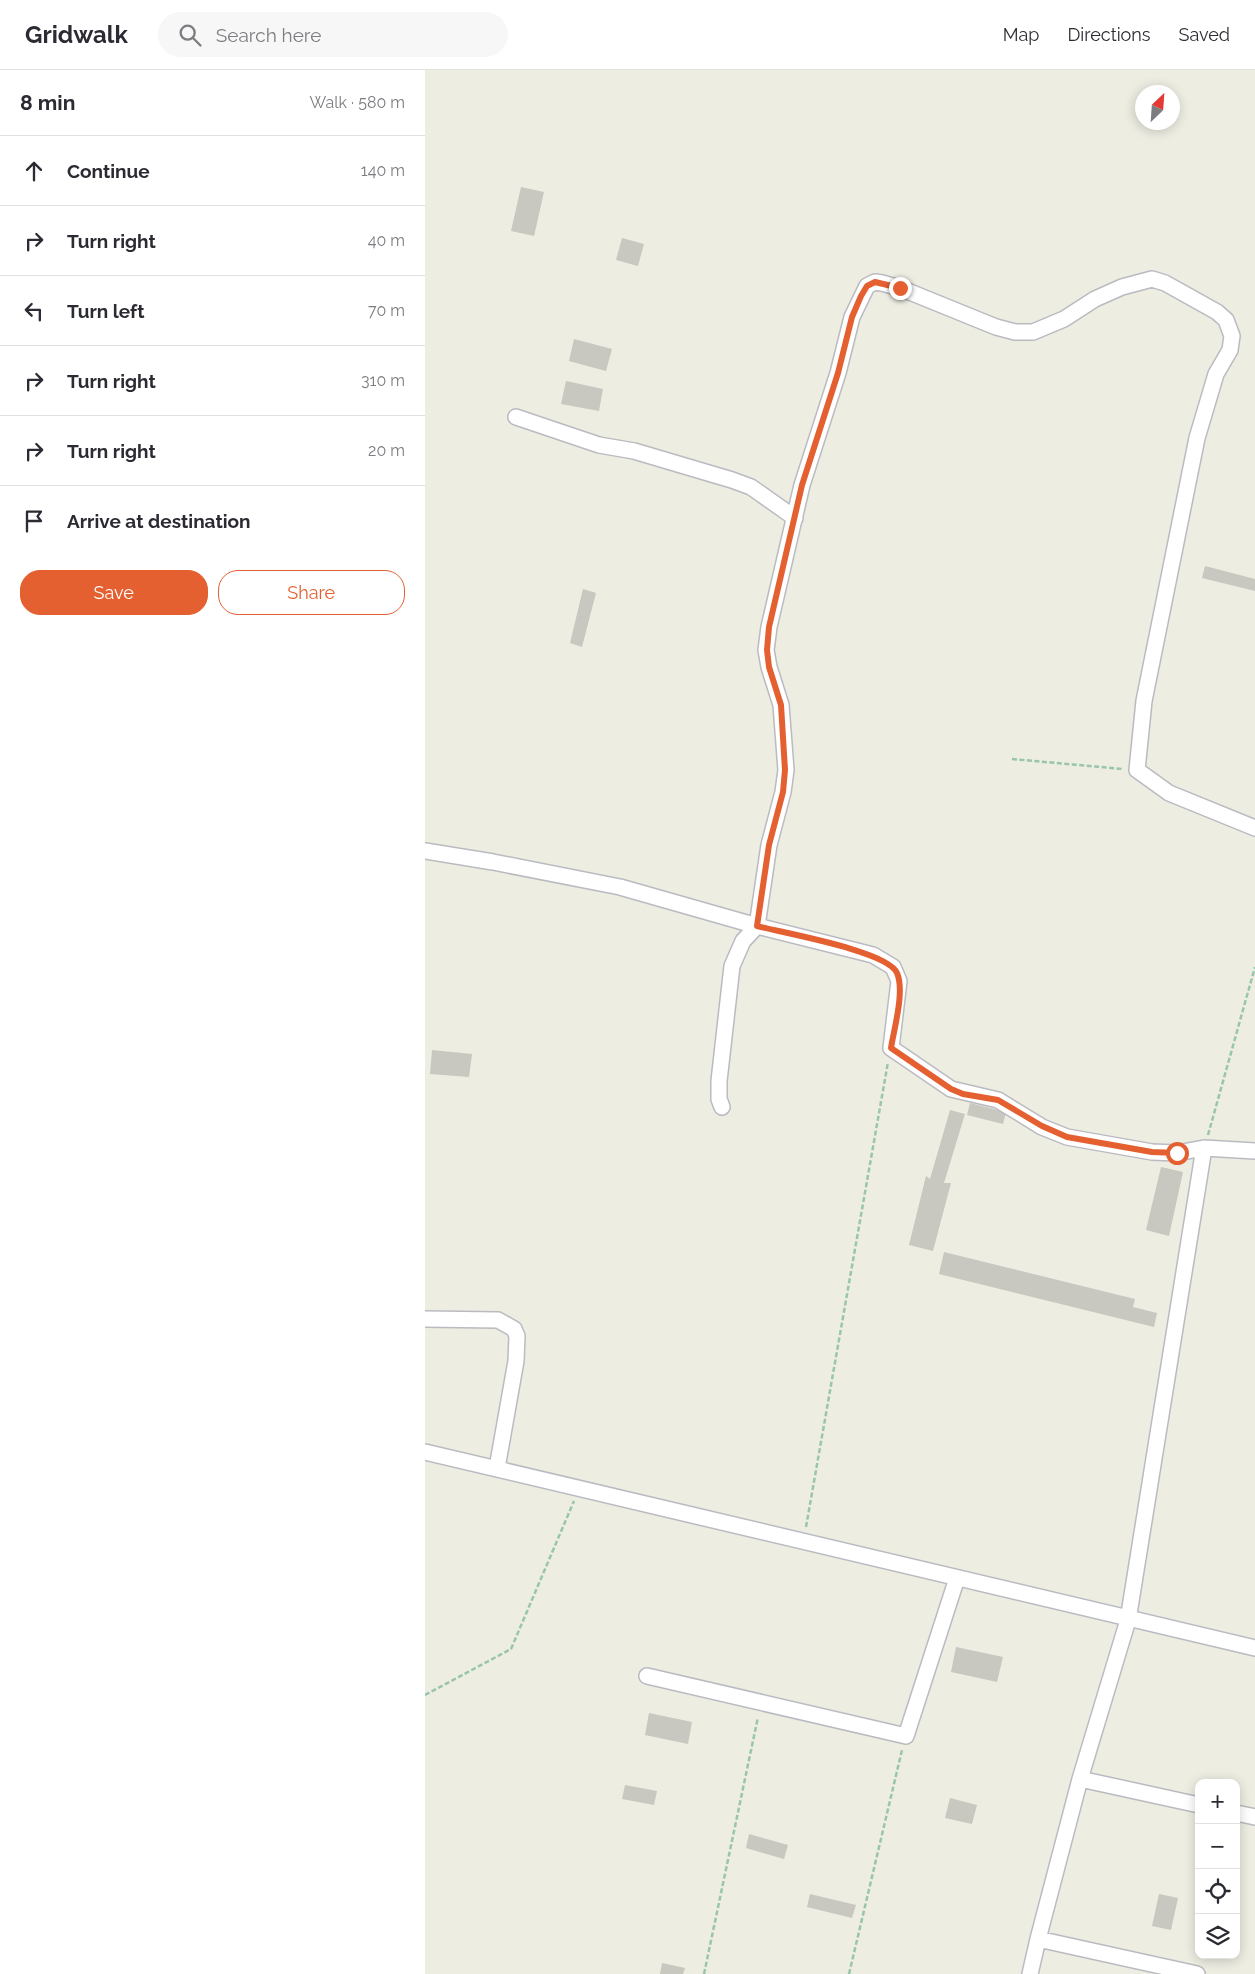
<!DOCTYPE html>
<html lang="en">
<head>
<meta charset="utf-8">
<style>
	body { margin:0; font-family:Raleway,sans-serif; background:#f7f7f7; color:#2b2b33 }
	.controls { position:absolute; right:15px; bottom:15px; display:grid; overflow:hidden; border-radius:10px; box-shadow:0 2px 12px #0003 }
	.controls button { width:45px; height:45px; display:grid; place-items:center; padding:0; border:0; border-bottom:1px solid #e1e1e2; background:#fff; color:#2b2b33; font:25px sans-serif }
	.compass { position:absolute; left:710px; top:15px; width:45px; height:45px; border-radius:50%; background:#fff; box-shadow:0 2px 12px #0003; rotate:25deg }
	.stop { position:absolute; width:15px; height:15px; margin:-11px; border:4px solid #e46031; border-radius:50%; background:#fff }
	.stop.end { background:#e46031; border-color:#fff; box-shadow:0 1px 5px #0008 }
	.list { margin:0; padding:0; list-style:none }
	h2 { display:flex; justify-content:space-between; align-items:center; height:65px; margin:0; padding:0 20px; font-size:21px }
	h2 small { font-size:16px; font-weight:400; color:#7c7c81 }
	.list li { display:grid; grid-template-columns:32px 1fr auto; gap:15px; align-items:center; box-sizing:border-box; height:70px; padding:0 20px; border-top:1px solid #e1e1e2 }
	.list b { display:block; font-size:19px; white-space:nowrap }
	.list em { font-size:16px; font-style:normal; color:#7c7c81 }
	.actions { display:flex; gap:10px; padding:15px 20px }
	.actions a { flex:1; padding:11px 0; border:1px solid #e46031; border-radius:20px; text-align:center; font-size:18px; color:#e46031 }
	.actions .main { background:#e46031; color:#fff }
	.icon { flex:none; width:28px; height:28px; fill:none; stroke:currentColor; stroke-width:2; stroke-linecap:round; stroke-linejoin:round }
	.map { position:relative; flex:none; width:830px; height:1904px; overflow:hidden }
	header { display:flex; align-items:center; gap:30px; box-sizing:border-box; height:70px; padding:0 25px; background:#fff; border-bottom:1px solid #e1e1e2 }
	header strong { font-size:24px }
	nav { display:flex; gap:28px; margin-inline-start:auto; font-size:18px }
	.search { width:350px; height:45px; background:#f7f7f7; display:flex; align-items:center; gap:12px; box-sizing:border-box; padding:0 18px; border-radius:28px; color:#7c7c81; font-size:19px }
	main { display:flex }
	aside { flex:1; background:#fff }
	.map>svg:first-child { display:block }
	.building { fill:#c8c7c0 }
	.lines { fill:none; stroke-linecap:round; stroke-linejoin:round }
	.minor-casing { stroke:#babbc1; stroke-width:18 }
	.path { stroke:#99c5ae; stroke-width:2.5; stroke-dasharray:5 2.5; stroke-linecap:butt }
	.minor { stroke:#fff; stroke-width:15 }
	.route { stroke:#e46031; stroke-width:6 }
</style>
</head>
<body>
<header>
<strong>Gridwalk</strong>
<div class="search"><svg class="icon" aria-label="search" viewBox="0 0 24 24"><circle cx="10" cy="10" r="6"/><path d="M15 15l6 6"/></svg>Search here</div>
<nav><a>Map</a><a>Directions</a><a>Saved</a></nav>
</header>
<main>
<aside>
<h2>8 min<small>Walk · 580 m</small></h2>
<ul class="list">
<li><svg class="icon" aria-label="ahead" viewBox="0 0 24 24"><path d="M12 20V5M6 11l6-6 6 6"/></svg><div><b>Continue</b></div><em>140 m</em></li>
<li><svg class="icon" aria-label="right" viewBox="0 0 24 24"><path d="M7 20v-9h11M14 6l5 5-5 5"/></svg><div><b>Turn right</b></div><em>40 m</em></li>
<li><svg class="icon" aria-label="left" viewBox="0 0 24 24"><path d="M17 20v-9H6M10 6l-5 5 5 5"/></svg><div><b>Turn left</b></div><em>70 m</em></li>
<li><svg class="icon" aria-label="right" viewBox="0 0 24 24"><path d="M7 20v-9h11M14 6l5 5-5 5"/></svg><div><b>Turn right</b></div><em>310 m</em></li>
<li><svg class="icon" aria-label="right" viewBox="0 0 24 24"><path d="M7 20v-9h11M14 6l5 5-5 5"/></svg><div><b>Turn right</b></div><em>20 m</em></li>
<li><svg class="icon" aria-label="arrive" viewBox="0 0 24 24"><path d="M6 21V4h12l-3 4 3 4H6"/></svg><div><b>Arrive at destination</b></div></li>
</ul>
<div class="actions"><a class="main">Save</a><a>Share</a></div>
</aside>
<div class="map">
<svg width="830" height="1904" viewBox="0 0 830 1904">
	<rect width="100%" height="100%" fill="#edede2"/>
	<path class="building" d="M 96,117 L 119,122 L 109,166 L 86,161 Z
		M 197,168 L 219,174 L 213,196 L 191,190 Z
		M 149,269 L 187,279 L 181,301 L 144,291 Z
		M 141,311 L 178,319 L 174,341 L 136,334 Z
		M 780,496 L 830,509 L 830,521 L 777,508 Z
		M 158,519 L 171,523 L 157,577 L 145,573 Z
		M 7,980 L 47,984 L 44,1007 L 5,1004 Z
		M 545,1033 L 581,1042 L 578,1054 L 542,1045 Z
		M 525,1040 L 540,1044 L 519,1113 L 526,1113 L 508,1181 L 484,1175 L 501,1106 L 505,1109 Z
		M 736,1097 L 758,1102 L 744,1166 L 721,1160 Z
		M 519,1182 L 710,1229 L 708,1237 L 732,1243 L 729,1257 L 514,1204 Z
		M 531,1577 L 578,1587 L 572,1612 L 526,1602 Z
		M 224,1643 L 267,1652 L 263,1674 L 220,1665 Z
		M 200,1715 L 232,1721 L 229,1735 L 197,1729 Z
		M 525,1728 L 552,1735 L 547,1754 L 520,1748 Z
		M 324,1764 L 363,1775 L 359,1789 L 321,1778 Z
		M 385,1824 L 431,1835 L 427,1848 L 382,1837 Z
		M 734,1824 L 753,1828 L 746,1860 L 727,1856 Z
		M 237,1893 L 260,1898 L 258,1904 L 235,1904 Z"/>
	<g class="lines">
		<g class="minor-casing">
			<path id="minor" d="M 91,347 L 174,375 L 209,381 L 307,410 L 326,417 L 370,448
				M 0,781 L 68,792 L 195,817 L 332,856 L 448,885 L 468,897 L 474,911 L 466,978 L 526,1019 L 573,1030 L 617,1057 L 642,1067 L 727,1082 L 752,1083 L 779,1078 L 830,1081
				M 297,1037 L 294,1029 L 294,1011 L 307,896 L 318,871 L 332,856 L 344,775 L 358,722 L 361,700 L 356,635 L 344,597 L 341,580 L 344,557 L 377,415 L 413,303 L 427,247 L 442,216 L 450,212 L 457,213 L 475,218 L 571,257 L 590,262 L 608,262 L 639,249 L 670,229 L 697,217 L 727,209 L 740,213 L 792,242 L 801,250 L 807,266 L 805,280 L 791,304 L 772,368 L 719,631 L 712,700 L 744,723 L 830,758
				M 0,1249 L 73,1250 L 89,1259 L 92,1266 L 91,1291 L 72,1398
				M 0,1382 L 830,1578
				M 222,1606 L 481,1666 L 532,1508
				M 655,1709 L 774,1735
				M 811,1743 L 830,1747
				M 605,1904 L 613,1869
				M 772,1904 L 613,1869 L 655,1709 L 703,1550 L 779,1078"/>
		</g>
		<path class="path" d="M 587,689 L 698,699
			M 783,1065 L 830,897
			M 381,1457 L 463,992
			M 0,1625 L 86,1579 L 149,1431
			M 279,1904 L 333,1647
			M 424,1904 L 477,1680"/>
		<use href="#minor" class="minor"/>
	</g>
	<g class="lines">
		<path class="route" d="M 475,218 L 450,212 L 442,216 L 436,226 L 427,247 L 413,303 L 377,415 L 344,557 L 342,580 L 344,597 L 356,635 L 360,700 L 358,722 L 344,775 L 332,856 C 358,863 463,881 472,903 C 480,921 469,959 466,978 L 526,1019 L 538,1024 L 573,1030 L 617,1056 L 642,1067 L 727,1082 L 752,1083"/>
	</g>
</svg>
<div class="controls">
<button>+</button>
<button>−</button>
<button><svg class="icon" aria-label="locate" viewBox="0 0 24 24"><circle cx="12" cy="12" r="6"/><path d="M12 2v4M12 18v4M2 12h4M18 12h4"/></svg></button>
<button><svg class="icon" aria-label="layers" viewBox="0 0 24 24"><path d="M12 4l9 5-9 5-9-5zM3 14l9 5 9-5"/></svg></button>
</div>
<svg class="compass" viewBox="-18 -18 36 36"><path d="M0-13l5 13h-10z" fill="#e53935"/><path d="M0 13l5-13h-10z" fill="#7c7c81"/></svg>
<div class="stop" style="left:752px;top:1083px"></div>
<div class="stop end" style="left:475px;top:218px"></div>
</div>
</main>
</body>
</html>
